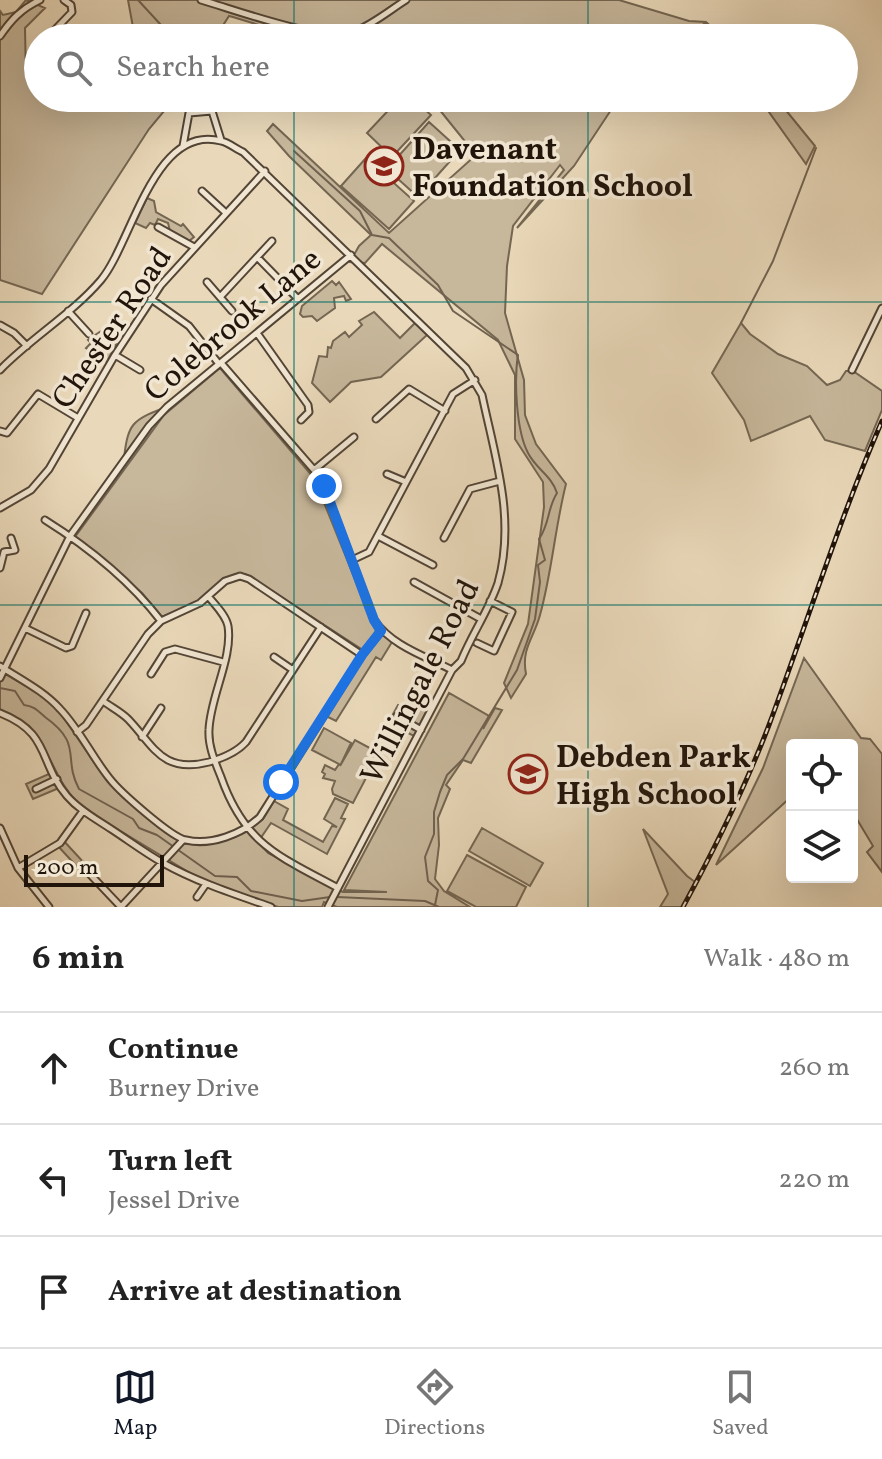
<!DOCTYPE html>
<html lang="en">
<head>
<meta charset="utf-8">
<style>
	body { margin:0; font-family:Vollkorn,serif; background:#f2f2f2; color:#222 }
	.controls { position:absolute; right:24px; bottom:24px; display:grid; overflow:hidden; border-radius:8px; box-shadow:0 8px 32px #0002 }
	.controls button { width:72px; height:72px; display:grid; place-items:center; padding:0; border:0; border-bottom:2px solid #e0e0e0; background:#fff; color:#222; font:40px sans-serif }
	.scale { position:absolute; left:24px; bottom:20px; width:140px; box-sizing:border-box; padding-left:8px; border:4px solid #21140a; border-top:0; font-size:22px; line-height:28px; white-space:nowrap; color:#21140a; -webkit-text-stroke:6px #f1e6d2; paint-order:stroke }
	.stop { position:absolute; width:24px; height:24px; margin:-18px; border:6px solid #1a73e8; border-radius:50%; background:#fff }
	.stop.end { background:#1a73e8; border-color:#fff; box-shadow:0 2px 8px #0008 }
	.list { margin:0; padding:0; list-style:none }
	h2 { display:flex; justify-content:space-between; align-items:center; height:104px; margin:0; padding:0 32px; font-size:34px }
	h2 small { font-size:26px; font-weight:400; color:#767676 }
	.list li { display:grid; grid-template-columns:52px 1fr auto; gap:24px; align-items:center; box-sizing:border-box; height:112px; padding:0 32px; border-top:2px solid #e0e0e0 }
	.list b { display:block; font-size:30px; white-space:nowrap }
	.list p { margin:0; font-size:26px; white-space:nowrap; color:#767676 }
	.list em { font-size:26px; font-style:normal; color:#767676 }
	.icon { flex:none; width:44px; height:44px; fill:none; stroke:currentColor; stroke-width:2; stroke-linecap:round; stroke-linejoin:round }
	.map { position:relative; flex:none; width:882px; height:907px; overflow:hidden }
	.search { position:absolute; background:#fff; box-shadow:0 8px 32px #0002; left:24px; right:24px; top:24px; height:88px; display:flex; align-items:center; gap:20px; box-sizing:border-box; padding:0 28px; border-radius:44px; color:#767676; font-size:30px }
	.sheet { height:440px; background:#fff }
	nav { display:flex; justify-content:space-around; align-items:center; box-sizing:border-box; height:112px; border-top:2px solid #e0e0e0; background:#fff; font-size:22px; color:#767676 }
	nav a { display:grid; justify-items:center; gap:4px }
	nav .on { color:#111827 }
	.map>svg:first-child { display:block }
	.green { fill:#c7b79b; stroke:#746652; stroke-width:2 }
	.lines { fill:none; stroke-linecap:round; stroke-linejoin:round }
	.stream { stroke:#706150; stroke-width:2 }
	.minor-casing { stroke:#534536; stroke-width:9 }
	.minor { stroke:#f1e6d2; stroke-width:5 }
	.rail-casing { stroke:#21140a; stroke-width:5 }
	.rail { stroke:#f1e6d2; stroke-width:2; stroke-dasharray:6; stroke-linecap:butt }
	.route { stroke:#1a73e8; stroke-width:10 }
	.grid { fill:none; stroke:#0f766e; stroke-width:2; stroke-opacity:0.55 }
	.labels { text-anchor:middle; stroke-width:7; stroke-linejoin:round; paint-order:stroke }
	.poi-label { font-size:32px; font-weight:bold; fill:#21140a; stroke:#f1e6d2; text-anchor:start }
	.street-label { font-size:32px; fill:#21140a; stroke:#f1e6d2 }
</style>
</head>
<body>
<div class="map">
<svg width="882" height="907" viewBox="0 0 882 907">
	<rect width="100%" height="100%" fill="#e9d8b9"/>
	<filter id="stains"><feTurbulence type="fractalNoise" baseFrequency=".0025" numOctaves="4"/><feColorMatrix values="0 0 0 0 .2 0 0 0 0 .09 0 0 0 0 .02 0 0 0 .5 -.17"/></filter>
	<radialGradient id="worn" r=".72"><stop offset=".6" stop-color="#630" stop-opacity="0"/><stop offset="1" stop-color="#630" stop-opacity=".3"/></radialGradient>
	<path class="green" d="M 26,0 L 45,8 L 25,28 L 26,77 L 38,93 L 38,98 L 175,98 L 149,129 L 42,294 L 0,280 L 0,11 L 3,15 L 16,12 Z
		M 128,0 L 619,0 L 689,21 L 706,22 L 723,38 L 716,38 L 705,23 L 687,38 L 371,38 L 363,32 C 319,48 272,28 229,16 L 215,38 L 135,38 Z
		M 400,98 L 412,98 L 431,115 L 392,157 L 367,133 Z
		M 430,98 L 511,98 L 515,103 L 513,98 L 616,98 L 615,104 L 574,166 L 517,228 L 564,170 L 560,165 L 513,226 L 507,266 L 505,313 L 524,380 L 525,415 L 536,444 L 566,484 C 555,527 552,572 540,615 C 534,638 521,648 526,674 L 511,698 L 504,683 L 528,624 L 544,507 L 543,482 L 515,439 L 515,375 L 498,340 L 382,244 L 365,263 L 350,262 L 359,246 L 371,235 L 289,156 L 267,131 L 273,124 L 389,233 L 476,155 Z
		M 759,98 L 776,98 L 815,146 L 806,164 Z
		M 429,122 L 460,150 L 418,197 L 387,169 Z
		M 366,158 L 414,201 L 389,229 L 341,186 Z
		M 147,198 L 154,201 L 156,212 L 181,226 L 183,224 L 194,237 L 189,241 L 170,231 L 168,223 L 158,219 L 155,225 L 150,223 L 146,228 L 135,223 Z
		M 332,281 L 336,285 L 339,282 L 351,299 L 346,301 L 344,296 L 334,298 L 335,308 L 317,321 L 312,316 L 303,317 L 300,314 L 302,306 Z
		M 374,312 L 400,338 L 415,323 L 427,335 L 381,377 L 351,382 L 330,402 L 312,383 L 319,356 L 327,357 L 328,347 L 331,348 L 333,341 L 345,332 L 349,337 L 362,325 L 359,321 Z
		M 741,323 L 750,334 L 778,354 L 807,366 L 827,385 L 840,380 L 846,371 L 853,371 L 882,391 L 882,410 L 865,451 L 825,440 L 810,416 L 751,441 L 744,420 L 712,373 Z
		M 101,331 L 108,340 L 116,344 L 107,362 L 86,348 L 91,343 L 88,340 Z
		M 220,368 L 314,478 L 376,631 L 363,650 L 247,575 C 226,569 215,591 198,601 C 187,607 174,612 162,617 L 142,593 L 75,537 L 164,415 Z
		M 164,408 L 124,458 C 128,424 132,420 164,408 Z
		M 382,634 L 392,642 L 381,660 L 376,657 L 336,721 L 326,716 L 364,656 Z
		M 804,658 L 861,738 L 870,739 L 882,754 L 882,872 L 867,852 L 873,846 L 852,811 L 852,745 L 792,745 L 792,796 L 716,865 L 763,768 Z
		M 0,671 L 40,694 L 59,711 L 107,781 L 124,798 L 185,844 L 233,838 L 248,831 L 268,853 L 333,888 L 343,892 L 387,892 L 344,890 L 449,693 L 489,716 L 483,729 L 495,708 L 502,710 L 471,763 L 463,760 L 446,785 L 450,789 L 438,818 L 439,845 L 435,879 L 444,891 L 470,907 L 337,907 L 324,902 L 322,907 L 278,907 L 205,882 L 84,809 C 45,775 55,733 0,711 Z
		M 398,705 L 415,714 L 418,709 L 427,710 L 414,736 L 388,723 Z
		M 324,728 L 351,743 L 340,766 L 355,740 L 379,753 L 353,803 L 333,794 L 332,789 L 335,781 L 323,778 L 325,774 L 322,772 L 325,765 L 335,770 L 339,764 L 312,750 Z
		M 51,773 L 54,780 L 34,787 L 36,792 L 55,782 L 59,788 L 33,799 L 26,784 Z
		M 335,798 L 348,804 L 341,818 L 345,819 L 327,854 L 271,823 L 260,839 L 251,828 L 263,819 L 274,801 L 288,809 L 283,820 L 323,842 L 332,826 L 337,827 L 324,819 Z
		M 482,828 L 543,863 L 530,886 L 469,851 Z
		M 643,829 L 687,876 L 695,882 L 682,907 L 660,907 L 668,894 Z
		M 63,840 L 86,865 L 85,869 L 80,870 L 57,845 Z
		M 467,855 L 526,887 L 516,907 L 476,907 L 447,891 Z"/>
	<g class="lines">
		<path class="stream" d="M 138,0 L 173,38
			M 294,151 L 360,211 L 372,235 L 389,238 L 438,285 L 453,311 L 518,355 C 514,380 516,430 528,453 C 536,469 552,476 557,493 C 547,509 550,523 539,539 L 545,560 L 538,565 L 540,582 L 535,619 L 517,670 L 463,759 L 447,775 L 440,792 L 434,812 L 434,834 L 425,857 L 428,881 L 438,890 L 435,905
			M 741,323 L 773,261 L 816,148
			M 0,688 L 15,691 L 24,705 C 34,706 38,711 45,717 C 84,745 62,757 79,789 L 133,819 L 139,828 L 157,835 L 215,876 L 237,877 L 251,891 L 302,901 L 330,897
			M 337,897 L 425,901 L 439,907"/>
		<g class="minor-casing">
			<path id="minor" d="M 201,0 C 236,10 321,42 353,32 C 371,26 390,10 406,0
				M 0,36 C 11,20 21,9 40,0
				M 47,38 L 72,12 L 71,5 L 64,0
				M 183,146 L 189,113 L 212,111 L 221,140
				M 202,191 L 226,213
				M 158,227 L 194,247
				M 257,257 L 298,299
				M 207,282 L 232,311
				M 221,296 L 272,241
				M 151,299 L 189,326 L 219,364
				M 68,311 L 89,334
				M 0,325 L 14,333 L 27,346
				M 257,333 L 308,405 L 309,412 L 301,420
				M 115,355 L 140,370
				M 221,363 L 314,470 L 324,486 L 374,620 C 392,646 425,656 452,670
				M 0,370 C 31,338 72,314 101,280 C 132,243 154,123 221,141 C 228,142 236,149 243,152 L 466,368 L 482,395 C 495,457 516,519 498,583 C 489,610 472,634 461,661 L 452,670 L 328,907
				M 852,370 L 882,308
				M 376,419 L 409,389 L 445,411
				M 0,431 L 7,433 L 38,394 L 78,418
				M 314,470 L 354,437
				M 387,474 L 406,482
				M 0,508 L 31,490 L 49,469 L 115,355 L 161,285 L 265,171
				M 45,520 C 88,547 130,581 161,621
				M 378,536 L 433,565
				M 444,538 L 470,489 L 500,481
				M 352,560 L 369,552 L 453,394 L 475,380
				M 0,568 L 4,552 L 15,550 L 11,538
				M 414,582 L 481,619
				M 208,596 C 215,605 226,615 228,626 C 233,658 210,697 209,730 C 208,746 215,762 221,777 C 245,845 279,856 338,888
				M 25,628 L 66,648 L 72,646 L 86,613
				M 477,643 L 494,651 L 512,612 L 490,601
				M 274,657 L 293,670
				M 0,666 C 20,679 44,691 60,709 C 80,730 92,757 110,779 C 120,792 172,838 186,840 C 211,846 242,834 260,817 L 362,655 L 381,631
				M 151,674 L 165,652 L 175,649 L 223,662
				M 0,678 L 70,536 L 149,426 L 167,407 L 351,255
				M 103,701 C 111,707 121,712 128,719 C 154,746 162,774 209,762 C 223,758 236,753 246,742 L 321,627
				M 0,713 C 51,733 38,762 67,796 C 79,810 96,819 111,829 C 128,840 145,853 163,863 C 197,882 234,894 271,907
				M 397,716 L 421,730
				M 77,732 L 86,725 L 148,634 L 161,621 L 200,603 L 225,581 L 240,576 L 249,579 L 362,655
				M 142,737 L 161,708
				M 36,789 L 57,779
				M 0,828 L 18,868 L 49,907
				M 18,868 L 60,843 L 83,811
				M 85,869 L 121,907
				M 197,897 L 206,884
				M 121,907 L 183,840"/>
		</g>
		<use href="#minor" class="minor"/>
		<g class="rail-casing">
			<path id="rail" d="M 683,907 C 715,848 745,788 769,725 C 807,623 839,520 882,421"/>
		</g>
		<use href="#rail" class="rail"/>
	</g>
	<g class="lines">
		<path class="route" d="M 281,782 L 362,655 L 381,631 L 374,620 L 324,486"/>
	</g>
	<path class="grid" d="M 294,0 L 294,38M 588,0 L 588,38M 294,98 L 294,907M 588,98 L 588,907M 0,302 L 882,302M 0,605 L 882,605"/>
	<defs>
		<g id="school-ring" transform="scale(2)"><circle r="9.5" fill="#f1e6d2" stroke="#8f2418" stroke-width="1.5"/><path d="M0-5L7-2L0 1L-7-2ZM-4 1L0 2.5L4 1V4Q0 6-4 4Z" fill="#8f2418"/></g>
	</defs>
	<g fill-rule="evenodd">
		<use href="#school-ring" x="384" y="166"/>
		<use href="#school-ring" x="528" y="774"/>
	</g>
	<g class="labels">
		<g class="poi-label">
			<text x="412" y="159">Davenant<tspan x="412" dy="37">Foundation School</tspan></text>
			<text x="556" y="767">Debden Park<tspan x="556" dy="37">High School</tspan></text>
		</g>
		<g class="street-label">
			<text transform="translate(232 324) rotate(-40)" y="11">Colebrook Lane</text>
			<text transform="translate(111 327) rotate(-56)" y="11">Chester Road</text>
			<text transform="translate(419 681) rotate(-63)" y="11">Willingale Road</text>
		</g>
	</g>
	<rect width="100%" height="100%" filter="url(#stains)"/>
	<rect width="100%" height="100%" fill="url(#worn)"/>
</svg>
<div class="controls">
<button><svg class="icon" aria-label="locate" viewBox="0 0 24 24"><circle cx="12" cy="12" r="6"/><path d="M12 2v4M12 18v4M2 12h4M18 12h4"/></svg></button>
<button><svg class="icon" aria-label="layers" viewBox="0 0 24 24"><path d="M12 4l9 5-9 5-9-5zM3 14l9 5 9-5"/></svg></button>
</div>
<div class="scale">200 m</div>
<div class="stop" style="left:281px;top:782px"></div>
<div class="stop end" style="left:324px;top:486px"></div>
<div class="search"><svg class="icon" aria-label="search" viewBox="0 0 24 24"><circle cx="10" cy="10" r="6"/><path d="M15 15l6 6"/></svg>Search here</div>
</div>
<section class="sheet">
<h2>6 min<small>Walk · 480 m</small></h2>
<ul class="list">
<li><svg class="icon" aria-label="ahead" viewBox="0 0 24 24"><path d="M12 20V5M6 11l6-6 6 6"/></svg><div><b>Continue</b><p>Burney Drive</p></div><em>260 m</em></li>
<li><svg class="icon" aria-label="left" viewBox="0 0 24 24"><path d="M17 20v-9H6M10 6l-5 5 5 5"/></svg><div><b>Turn left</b><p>Jessel Drive</p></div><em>220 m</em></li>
<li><svg class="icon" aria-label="arrive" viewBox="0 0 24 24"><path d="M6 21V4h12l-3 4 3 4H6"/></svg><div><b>Arrive at destination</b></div></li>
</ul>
</section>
<nav>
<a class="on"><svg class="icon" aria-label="map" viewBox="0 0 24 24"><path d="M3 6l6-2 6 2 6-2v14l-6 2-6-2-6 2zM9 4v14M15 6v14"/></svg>Map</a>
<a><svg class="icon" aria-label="directions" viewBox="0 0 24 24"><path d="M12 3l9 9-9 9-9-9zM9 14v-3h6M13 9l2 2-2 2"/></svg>Directions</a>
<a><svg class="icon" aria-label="saved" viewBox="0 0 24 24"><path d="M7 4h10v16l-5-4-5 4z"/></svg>Saved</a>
</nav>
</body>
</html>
